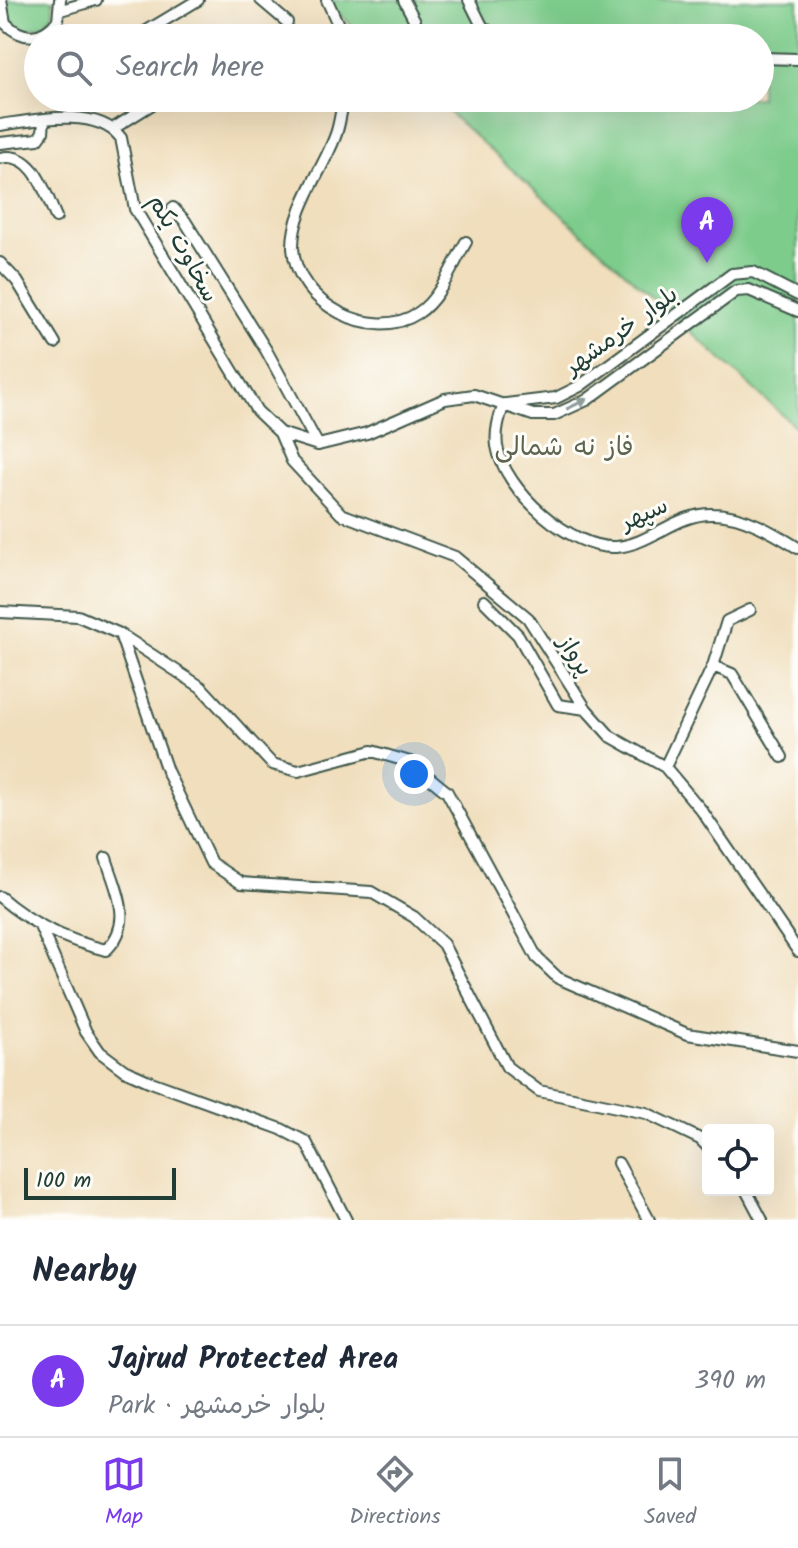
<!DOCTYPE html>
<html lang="en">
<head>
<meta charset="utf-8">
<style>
	body { margin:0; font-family:Kalam,"Playpen Sans Arabic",sans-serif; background:#f2f2f3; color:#1f2937 }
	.controls { position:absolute; right:24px; bottom:24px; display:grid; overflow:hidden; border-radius:8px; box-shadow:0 8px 32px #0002 }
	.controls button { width:72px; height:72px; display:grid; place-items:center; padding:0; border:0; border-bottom:2px solid #e0e1e3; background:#fff; color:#1f2937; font:40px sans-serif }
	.scale { position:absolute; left:24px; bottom:20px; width:152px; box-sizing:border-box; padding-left:8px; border:4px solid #1f3d34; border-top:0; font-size:22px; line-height:28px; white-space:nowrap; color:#1f3d34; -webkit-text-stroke:6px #fdfcf7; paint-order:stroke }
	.you { position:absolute; left:414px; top:774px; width:28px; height:28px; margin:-20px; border:6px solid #fff; border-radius:50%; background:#1a73e8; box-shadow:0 0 0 12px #1a73e833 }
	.badge { display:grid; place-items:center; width:52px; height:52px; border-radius:50%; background:#7c3aed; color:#fff; font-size:26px; font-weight:700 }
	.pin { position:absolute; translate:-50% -66px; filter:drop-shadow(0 2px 4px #0008) }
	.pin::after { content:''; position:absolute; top:42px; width:28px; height:24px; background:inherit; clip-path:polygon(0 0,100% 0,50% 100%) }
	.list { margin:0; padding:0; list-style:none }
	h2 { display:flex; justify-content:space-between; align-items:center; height:104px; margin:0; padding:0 32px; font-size:34px }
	h2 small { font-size:26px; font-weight:400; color:#747a83 }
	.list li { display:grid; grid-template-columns:52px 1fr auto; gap:24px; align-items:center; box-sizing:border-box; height:112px; padding:0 32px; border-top:2px solid #e0e1e3 }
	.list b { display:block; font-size:30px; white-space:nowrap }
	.list p { margin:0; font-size:26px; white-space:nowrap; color:#747a83 }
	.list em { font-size:26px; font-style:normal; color:#747a83 }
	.icon { flex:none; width:44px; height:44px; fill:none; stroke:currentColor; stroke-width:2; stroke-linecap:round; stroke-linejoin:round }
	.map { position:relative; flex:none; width:798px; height:1220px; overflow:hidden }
	.search { position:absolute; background:#fff; box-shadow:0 8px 32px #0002; left:24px; right:24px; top:24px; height:88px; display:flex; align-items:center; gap:20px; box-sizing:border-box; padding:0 28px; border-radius:44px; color:#747a83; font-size:30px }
	.sheet { height:216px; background:#fff }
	nav { display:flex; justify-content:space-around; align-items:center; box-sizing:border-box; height:112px; border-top:2px solid #e0e1e3; background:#fff; font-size:22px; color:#747a83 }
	nav a { display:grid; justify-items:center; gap:4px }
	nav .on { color:#7c3aed }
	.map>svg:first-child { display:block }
	.green { fill:#7dcc8b; stroke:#4e8460; stroke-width:2 }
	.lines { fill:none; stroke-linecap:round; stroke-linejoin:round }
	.street-casing { stroke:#3e5548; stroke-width:14 }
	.street { stroke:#fff; stroke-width:10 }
	.oneway { fill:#8f9e9a }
	.labels { text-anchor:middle; stroke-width:6; stroke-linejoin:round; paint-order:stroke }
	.street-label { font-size:24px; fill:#1f3d34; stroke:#fdfcf7 }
	.neighbourhood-label { font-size:26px; fill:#5d6550; stroke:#fdfcf7 }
</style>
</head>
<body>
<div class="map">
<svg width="798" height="1220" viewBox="0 0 798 1220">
	<rect width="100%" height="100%" fill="#fdfcf7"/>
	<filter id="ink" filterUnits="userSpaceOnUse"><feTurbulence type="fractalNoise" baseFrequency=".0125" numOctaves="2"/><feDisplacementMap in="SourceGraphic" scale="16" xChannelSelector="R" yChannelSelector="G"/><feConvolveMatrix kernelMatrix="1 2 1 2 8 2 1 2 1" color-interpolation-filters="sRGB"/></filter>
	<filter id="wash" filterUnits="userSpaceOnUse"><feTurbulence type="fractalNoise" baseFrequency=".006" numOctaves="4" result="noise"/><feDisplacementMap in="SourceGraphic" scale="32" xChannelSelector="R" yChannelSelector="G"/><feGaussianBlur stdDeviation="1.8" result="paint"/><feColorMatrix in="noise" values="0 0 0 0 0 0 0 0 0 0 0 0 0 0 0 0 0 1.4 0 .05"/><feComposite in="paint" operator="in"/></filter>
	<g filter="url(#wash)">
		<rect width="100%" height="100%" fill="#f0debc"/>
		<path class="green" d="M 7,0 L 53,0 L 53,13 L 45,25 L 24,30 L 10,20 Z
			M 324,0 L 798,0 L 798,429 L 433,98 L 760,98 L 760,38 L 366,38 Z"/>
	</g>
	<g filter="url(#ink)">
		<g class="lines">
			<g class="street-casing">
				<path id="street" d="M 1,0 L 5,23 C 23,41 43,40 58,20 L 60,0
					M 261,0 L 287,22
					M 327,0 L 344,38
					M 404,0 L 415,21
					M 469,0 L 482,26 L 498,38
					M 61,10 L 96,0
					M 135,38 L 198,0
					M 760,58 L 798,59
					M 344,98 C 341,110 340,123 336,134 C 324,169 292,209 293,248 C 296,304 373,343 418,313 C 440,299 453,264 466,242
					M 0,125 C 34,120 97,106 121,138 L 135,209 L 257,411 L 280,433 L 292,461 L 341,514 L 455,557 L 528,618 L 586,709 L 610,736 L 665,767 L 702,811 L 798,951
					M 114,128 L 162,98
					M 0,143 L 38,139 L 43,132 L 44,120
					M 0,158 C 34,150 45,193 56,217
					M 173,208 L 185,221 L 266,350 L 318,445
					M 0,263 L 17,281 L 55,343
					M 504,404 C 499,418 495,431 497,446 C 504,490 571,550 616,547 C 652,544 676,513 713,514 C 743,514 774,533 798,548
					M 506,404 L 556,398 L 580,386 L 732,274 L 753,272 L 798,295
					M 280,433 L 318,445 L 367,433 L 445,399 L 474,395 L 533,415 L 554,415 L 587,400 L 736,291 L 749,290 L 798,311
					M 484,601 L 518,635 L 558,705 L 586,709
					M 0,612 L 78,616 L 120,634 L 201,687 L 272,764 L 298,771 L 372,751 L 410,762 L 447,792 L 537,958 L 558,978 L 687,1034 L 798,1051
					M 120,634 L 167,771 L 211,863 L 241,883 L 371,892 L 414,917 L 443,944 L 507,1067 L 539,1091 L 646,1113 L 700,1139 L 708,1147
					M 713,666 L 732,674 L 782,757
					M 665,767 L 713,666 L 727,621 L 750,610
					M 0,897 C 30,923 68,941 106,950 C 135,923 116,890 106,858
					M 39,924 L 86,1032 L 100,1052 L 124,1070 L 151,1082 L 281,1129 L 306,1142 L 346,1220
					M 618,1163 L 649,1220
					M 746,1190 L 762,1220"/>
			</g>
			<use href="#street" class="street"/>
		</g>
		<defs><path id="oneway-solid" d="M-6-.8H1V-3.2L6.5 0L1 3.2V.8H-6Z" transform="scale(2)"/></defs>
		<use class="oneway" href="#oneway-solid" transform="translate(577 404) rotate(-26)"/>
	</g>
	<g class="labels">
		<g class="street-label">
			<text transform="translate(184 248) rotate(61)" y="8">سخاوت یکم</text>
			<text transform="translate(621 330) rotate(-36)" y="8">بلوار خرمشهر</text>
			<text transform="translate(644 513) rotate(-24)" y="8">سپهر</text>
			<text transform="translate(576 655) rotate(57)" y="8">پرواز</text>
		</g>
		<g class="neighbourhood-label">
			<text x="564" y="455">فاز نه شمالی</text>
		</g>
	</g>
</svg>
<div class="controls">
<button><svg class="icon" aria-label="locate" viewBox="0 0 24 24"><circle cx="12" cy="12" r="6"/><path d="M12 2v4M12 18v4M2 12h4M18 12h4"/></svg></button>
</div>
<div class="scale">100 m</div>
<div class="you"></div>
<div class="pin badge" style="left:707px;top:263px">A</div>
<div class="search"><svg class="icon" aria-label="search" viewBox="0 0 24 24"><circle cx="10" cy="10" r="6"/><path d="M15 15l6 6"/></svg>Search here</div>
</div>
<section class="sheet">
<h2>Nearby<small></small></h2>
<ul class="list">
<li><span class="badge">A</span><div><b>Jajrud Protected Area</b><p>Park · بلوار خرمشهر</p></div><em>390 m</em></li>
</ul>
</section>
<nav>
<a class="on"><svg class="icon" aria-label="map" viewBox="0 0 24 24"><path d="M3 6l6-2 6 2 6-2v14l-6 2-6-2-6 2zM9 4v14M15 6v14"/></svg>Map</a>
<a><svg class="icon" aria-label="directions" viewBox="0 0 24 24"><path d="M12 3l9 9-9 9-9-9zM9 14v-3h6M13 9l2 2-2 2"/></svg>Directions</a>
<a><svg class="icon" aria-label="saved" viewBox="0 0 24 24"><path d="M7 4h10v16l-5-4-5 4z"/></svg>Saved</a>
</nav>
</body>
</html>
